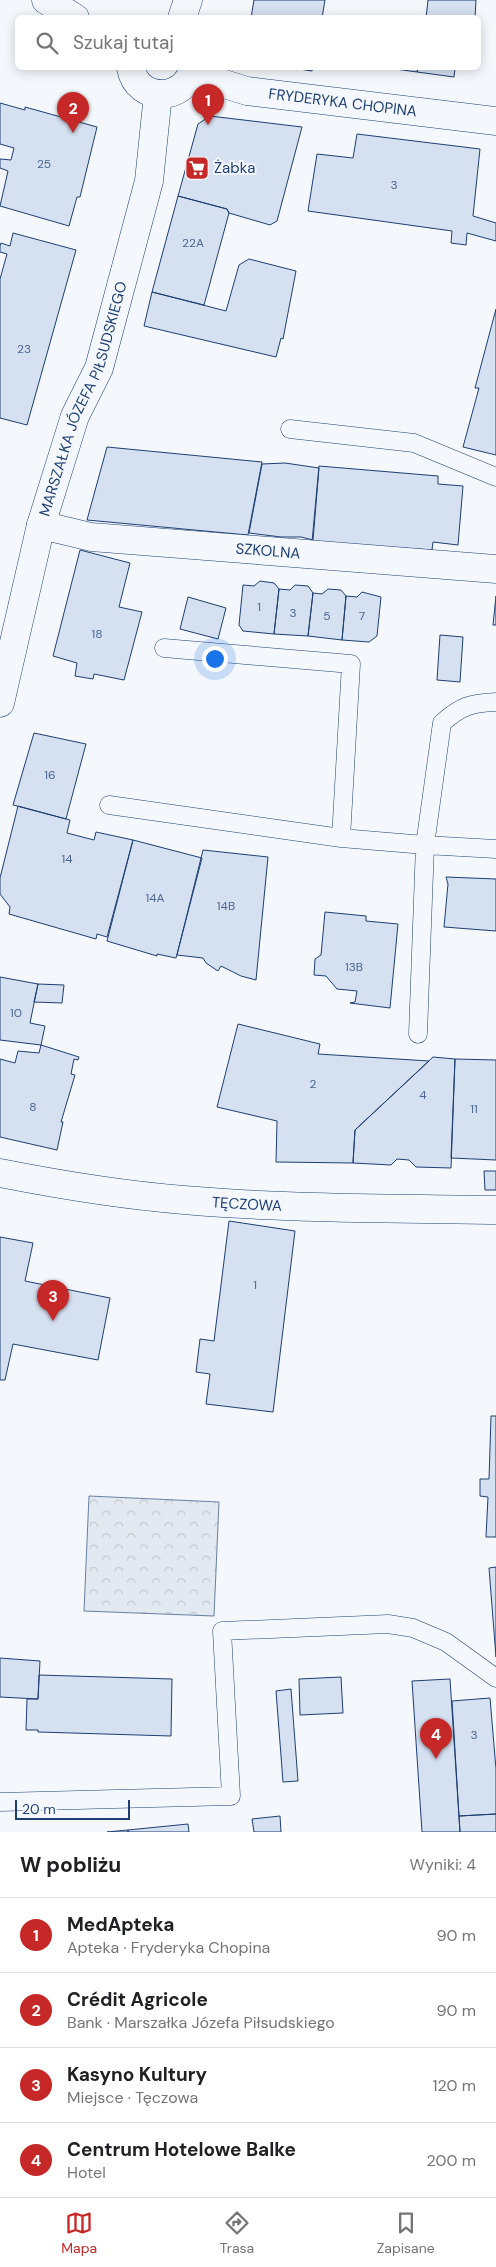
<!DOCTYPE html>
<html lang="pl">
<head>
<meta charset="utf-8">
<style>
	body { margin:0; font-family:"DM Sans",sans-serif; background:#f6f6f6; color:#202124 }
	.scale { position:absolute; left:15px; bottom:12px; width:115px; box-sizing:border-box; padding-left:5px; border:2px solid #1d3f73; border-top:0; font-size:14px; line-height:18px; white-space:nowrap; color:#1d3f73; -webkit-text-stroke:4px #f4f7fb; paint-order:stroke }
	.you { position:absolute; left:214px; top:658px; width:18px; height:18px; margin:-12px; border:4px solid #fff; border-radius:50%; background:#1a73e8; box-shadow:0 0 0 8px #1a73e833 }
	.badge { display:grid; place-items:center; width:32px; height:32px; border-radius:50%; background:#c62828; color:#fff; font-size:16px; font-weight:700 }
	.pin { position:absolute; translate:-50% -41px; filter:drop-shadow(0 1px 2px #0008) }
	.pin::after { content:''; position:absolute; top:26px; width:18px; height:15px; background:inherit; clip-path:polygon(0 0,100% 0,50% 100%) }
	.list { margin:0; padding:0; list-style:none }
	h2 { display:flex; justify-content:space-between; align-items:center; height:65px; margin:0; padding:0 20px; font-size:21px }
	h2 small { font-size:16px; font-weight:400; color:#757577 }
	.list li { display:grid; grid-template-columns:32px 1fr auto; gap:15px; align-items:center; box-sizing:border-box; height:75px; padding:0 20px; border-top:1px solid #e0e0e0 }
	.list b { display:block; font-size:19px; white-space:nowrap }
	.list p { margin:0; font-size:16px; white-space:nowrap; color:#757577 }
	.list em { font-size:16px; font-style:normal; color:#757577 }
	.icon { flex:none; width:28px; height:28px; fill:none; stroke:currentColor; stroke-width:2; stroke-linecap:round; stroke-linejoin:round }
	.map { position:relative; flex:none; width:496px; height:1832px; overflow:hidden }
	.search { position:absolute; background:#fff; box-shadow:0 2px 12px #0003; left:15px; right:15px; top:15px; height:55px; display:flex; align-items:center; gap:12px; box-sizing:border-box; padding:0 18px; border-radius:8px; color:#757577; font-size:19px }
	.sheet { height:365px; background:#fff }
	nav { display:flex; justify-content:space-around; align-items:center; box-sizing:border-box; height:70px; border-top:1px solid #e0e0e0; background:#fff; font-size:14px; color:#757577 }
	nav a { display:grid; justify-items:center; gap:2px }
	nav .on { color:#c62828 }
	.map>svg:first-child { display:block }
	.park { fill:url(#park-crowns); stroke:#687fa3 }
	.building { fill:#d5e0f0; stroke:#1d3f73 }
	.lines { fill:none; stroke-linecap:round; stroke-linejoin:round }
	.lane-casing { stroke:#1d3f73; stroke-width:19 }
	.street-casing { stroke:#1d3f73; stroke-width:29 }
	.lane { stroke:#f4f7fb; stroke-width:18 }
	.street { stroke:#f4f7fb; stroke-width:28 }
	.labels { text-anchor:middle; stroke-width:4; stroke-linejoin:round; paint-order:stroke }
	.number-label { font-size:12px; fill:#4b6792 }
	.street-label { font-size:15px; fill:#1d3f73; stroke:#f4f7fb }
	.poi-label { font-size:15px; fill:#1d3f73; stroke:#f4f7fb; text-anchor:start }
</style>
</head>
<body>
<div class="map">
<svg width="496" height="1832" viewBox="0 0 496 1832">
	<defs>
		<pattern id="park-crowns" width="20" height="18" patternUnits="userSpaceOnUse" patternTransform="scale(1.25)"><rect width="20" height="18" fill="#e3e9f0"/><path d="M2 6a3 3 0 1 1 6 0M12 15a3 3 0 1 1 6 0" fill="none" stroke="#c2c9d1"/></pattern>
	</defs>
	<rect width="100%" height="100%" fill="#f4f7fb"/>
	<path class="park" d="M 89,1496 L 219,1502 L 214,1616 L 84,1611 Z"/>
	<path class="building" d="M 254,0 L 325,0 L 322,18 L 251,18 Z
		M 428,0 L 476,0 L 475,18 L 426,18 Z
		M 293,68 L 313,68 L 312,71 Z
		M 388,68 L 418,68 L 417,72 Z
		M 418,68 L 455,68 L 454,77 L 417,72 Z
		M 0,103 L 25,110 L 25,107 L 97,127 L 80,197 L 77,197 L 69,226 L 0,206 L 8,171 L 0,168 L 0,159 L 11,160 L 14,148 L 0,144 Z
		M 210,116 L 302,127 L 277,221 L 270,225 L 229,213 L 227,209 L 178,196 L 198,124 Z
		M 357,134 L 480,149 L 473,216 L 496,223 L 496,241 L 467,233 L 466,245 L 451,243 L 452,231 L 308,211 L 317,154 L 353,158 Z
		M 178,196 L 227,209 L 229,213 L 204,305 L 152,292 Z
		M 13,233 L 76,250 L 27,425 L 0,418 L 0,279 L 7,254 L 0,252 L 0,246 L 1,243 L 10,246 Z
		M 249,259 L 296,271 L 283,339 L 281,338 L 276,357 L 144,326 L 152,292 L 226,311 L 239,265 Z
		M 496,309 L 496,455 L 463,447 L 479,388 L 475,388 Z
		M 107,447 L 262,462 L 248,535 L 87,520 Z
		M 285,463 L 319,468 L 313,540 L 301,537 L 281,537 L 249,533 L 262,464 Z
		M 319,466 L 438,476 L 438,484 L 463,486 L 458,545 L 433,542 L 432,550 L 312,542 Z
		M 80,550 L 130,563 L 119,607 L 142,612 L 124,680 L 94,674 L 93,679 L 75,676 L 77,663 L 53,656 Z
		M 260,581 L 274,583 L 279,589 L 274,634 L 243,631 L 239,625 L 243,585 L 254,586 Z
		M 295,585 L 308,586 L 313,593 L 308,636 L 274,634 L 279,589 L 290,590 Z
		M 328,589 L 341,590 L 346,596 L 342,640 L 308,636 L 313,593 L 322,594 Z
		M 362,592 L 381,597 L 377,636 L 369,642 L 342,640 L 346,596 L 357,597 Z
		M 496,596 L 496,625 L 493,625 Z
		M 188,597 L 226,608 L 218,639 L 180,629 Z
		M 440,635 L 463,637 L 460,682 L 437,680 Z
		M 34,733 L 86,744 L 66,819 L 13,805 Z
		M 18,806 L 70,820 L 67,833 L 94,840 L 96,832 L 133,840 L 107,937 L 97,934 L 96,939 L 9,914 L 10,907 L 0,894 L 0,878 Z
		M 133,840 L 202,858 L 176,958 L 157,954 L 157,956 L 107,941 Z
		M 203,850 L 268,857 L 256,980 L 241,976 L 221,966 L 218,971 L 206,963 L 203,958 L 177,955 Z
		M 446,877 L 496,879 L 496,931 L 444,927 L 448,884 Z
		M 325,912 L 366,916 L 366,921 L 398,924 L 390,1008 L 350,1003 L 355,1002 L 357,991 L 337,989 L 326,976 L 314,975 L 315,959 L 321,955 Z
		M 0,977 L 38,984 L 30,1023 L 45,1026 L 41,1045 L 0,1040 Z
		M 38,984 L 64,985 L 62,1003 L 34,1002 Z
		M 238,1024 L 320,1044 L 318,1054 L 429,1061 L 355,1130 L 353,1163 L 276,1162 L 277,1121 L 217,1107 Z
		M 41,1045 L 79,1057 L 78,1060 L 74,1059 L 71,1074 L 75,1075 L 61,1122 L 63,1122 L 57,1150 L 0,1137 L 0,1059 L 15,1063 L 18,1051 L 39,1053 Z
		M 433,1057 L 455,1059 L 451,1168 L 416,1167 L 409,1160 L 397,1159 L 391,1165 L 353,1163 L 355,1130 Z
		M 455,1059 L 496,1060 L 496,1160 L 451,1158 Z
		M 484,1171 L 496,1171 L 496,1190 L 485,1190 Z
		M 229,1221 L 295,1231 L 273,1412 L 206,1404 L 210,1374 L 196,1372 L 200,1339 L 214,1341 Z
		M 0,1237 L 33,1243 L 25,1281 L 110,1298 L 98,1360 L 13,1344 L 5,1380 L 0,1380 Z
		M 491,1416 L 496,1416 L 496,1537 L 486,1537 L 488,1497 L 480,1496 L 480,1479 L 489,1479 Z
		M 496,1567 L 496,1657 L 489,1568 Z
		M 0,1658 L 40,1661 L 38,1699 L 0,1697 Z
		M 39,1675 L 172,1679 L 171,1736 L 38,1732 L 38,1730 L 26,1730 L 27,1699 L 38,1699 Z
		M 341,1677 L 343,1713 L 300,1715 L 299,1679 Z
		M 450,1679 L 460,1832 L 422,1832 L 412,1681 Z
		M 291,1689 L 298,1781 L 283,1782 L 276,1691 Z
		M 490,1698 L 496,1769 L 496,1814 L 459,1816 L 452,1701 Z
		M 496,1814 L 496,1832 L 460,1832 L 459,1816 Z
		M 280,1816 L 281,1832 L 254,1832 L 252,1819 Z
		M 188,1824 L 189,1832 L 128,1832 L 128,1830 Z
		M 128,1830 L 128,1832 L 107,1832 Z"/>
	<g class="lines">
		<g class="lane-casing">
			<path id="lane" d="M 290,429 L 414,443 L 496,477
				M 164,648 L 351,664 L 341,838
				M 109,805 L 341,838 L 425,845 L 442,723 C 461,706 471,703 496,702
				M 418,1034 L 425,845 L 496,849
				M 0,1802 L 231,1796 L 222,1631 L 388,1624 L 413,1628 L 446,1642 L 496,1678"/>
		</g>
		<g class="street-casing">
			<g id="street">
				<path d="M 46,0 L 75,18"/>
				<path d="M 182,18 L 188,0"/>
				<path d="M 131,68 C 137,103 186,102 193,68"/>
				<path id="s1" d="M 192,74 L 247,91 L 496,121"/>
				<path id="s2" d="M 41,525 L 91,537 L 496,569"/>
				<path id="s3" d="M 0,703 L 41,525 L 75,416 L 99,368 L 149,181 L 158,94"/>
				<path id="s4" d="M 0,1173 C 61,1185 122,1195 184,1200 C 288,1209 392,1208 496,1210"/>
			</g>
		</g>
		<use href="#lane" class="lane"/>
		<use href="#street" class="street"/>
	</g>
	<defs>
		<g id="supermarket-square" transform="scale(1.25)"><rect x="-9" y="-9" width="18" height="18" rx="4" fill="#c62828" stroke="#f4f7fb"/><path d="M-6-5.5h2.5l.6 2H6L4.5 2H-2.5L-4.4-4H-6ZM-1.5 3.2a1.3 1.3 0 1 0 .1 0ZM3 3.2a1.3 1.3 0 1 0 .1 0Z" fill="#fff"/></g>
	</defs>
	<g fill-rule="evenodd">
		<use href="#supermarket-square" x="197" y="168"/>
	</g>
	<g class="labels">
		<g class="number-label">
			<text x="44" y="168">25</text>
			<text x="394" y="189">3</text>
			<text x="193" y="247">22A</text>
			<text x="24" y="353">23</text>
			<text x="259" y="611">1</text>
			<text x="293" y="617">3</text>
			<text x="327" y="620">5</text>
			<text x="362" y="620">7</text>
			<text x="97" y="638">18</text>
			<text x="50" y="779">16</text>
			<text x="67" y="863">14</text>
			<text x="155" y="902">14A</text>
			<text x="226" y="910">14B</text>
			<text x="354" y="971">13B</text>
			<text x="16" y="1017">10</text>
			<text x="313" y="1088">2</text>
			<text x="423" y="1099">4</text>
			<text x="33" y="1111">8</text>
			<text x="474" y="1113">11</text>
			<text x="255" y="1289">1</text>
			<text x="474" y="1739">3</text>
		</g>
		<g class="street-label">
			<text dy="5" stroke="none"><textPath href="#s1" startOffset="154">FRYDERYKA CHOPINA</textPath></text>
			<text dy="5" stroke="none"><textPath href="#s3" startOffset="316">MARSZAŁKA JÓZEFA PIŁSUDSKIEGO</textPath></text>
			<text dy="5" stroke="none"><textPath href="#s2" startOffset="229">SZKOLNA</textPath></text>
			<text dy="5" stroke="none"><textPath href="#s4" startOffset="249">TĘCZOWA</textPath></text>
		</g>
		<g class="poi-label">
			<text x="214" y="173">Żabka</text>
		</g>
	</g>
</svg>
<div class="scale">20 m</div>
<div class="you"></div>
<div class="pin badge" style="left:208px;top:125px">1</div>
<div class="pin badge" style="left:73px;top:133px">2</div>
<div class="pin badge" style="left:53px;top:1321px">3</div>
<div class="pin badge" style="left:436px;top:1759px">4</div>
<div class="search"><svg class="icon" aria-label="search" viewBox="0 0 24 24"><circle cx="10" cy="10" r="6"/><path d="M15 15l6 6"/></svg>Szukaj tutaj</div>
</div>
<section class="sheet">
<h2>W pobliżu<small>Wyniki: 4</small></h2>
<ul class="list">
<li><span class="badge">1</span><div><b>MedApteka</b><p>Apteka · Fryderyka Chopina</p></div><em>90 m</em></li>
<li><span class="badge">2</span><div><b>Crédit Agricole</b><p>Bank · Marszałka Józefa Piłsudskiego</p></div><em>90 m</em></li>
<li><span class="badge">3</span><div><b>Kasyno Kultury</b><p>Miejsce · Tęczowa</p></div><em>120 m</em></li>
<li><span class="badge">4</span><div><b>Centrum Hotelowe Balke</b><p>Hotel</p></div><em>200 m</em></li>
</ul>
</section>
<nav>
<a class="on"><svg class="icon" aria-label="map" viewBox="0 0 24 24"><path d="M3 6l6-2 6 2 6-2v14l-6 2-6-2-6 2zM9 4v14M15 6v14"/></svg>Mapa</a>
<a><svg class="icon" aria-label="directions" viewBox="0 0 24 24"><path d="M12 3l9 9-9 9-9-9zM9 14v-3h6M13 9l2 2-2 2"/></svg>Trasa</a>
<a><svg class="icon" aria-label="saved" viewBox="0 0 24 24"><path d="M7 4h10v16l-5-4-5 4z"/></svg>Zapisane</a>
</nav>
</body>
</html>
